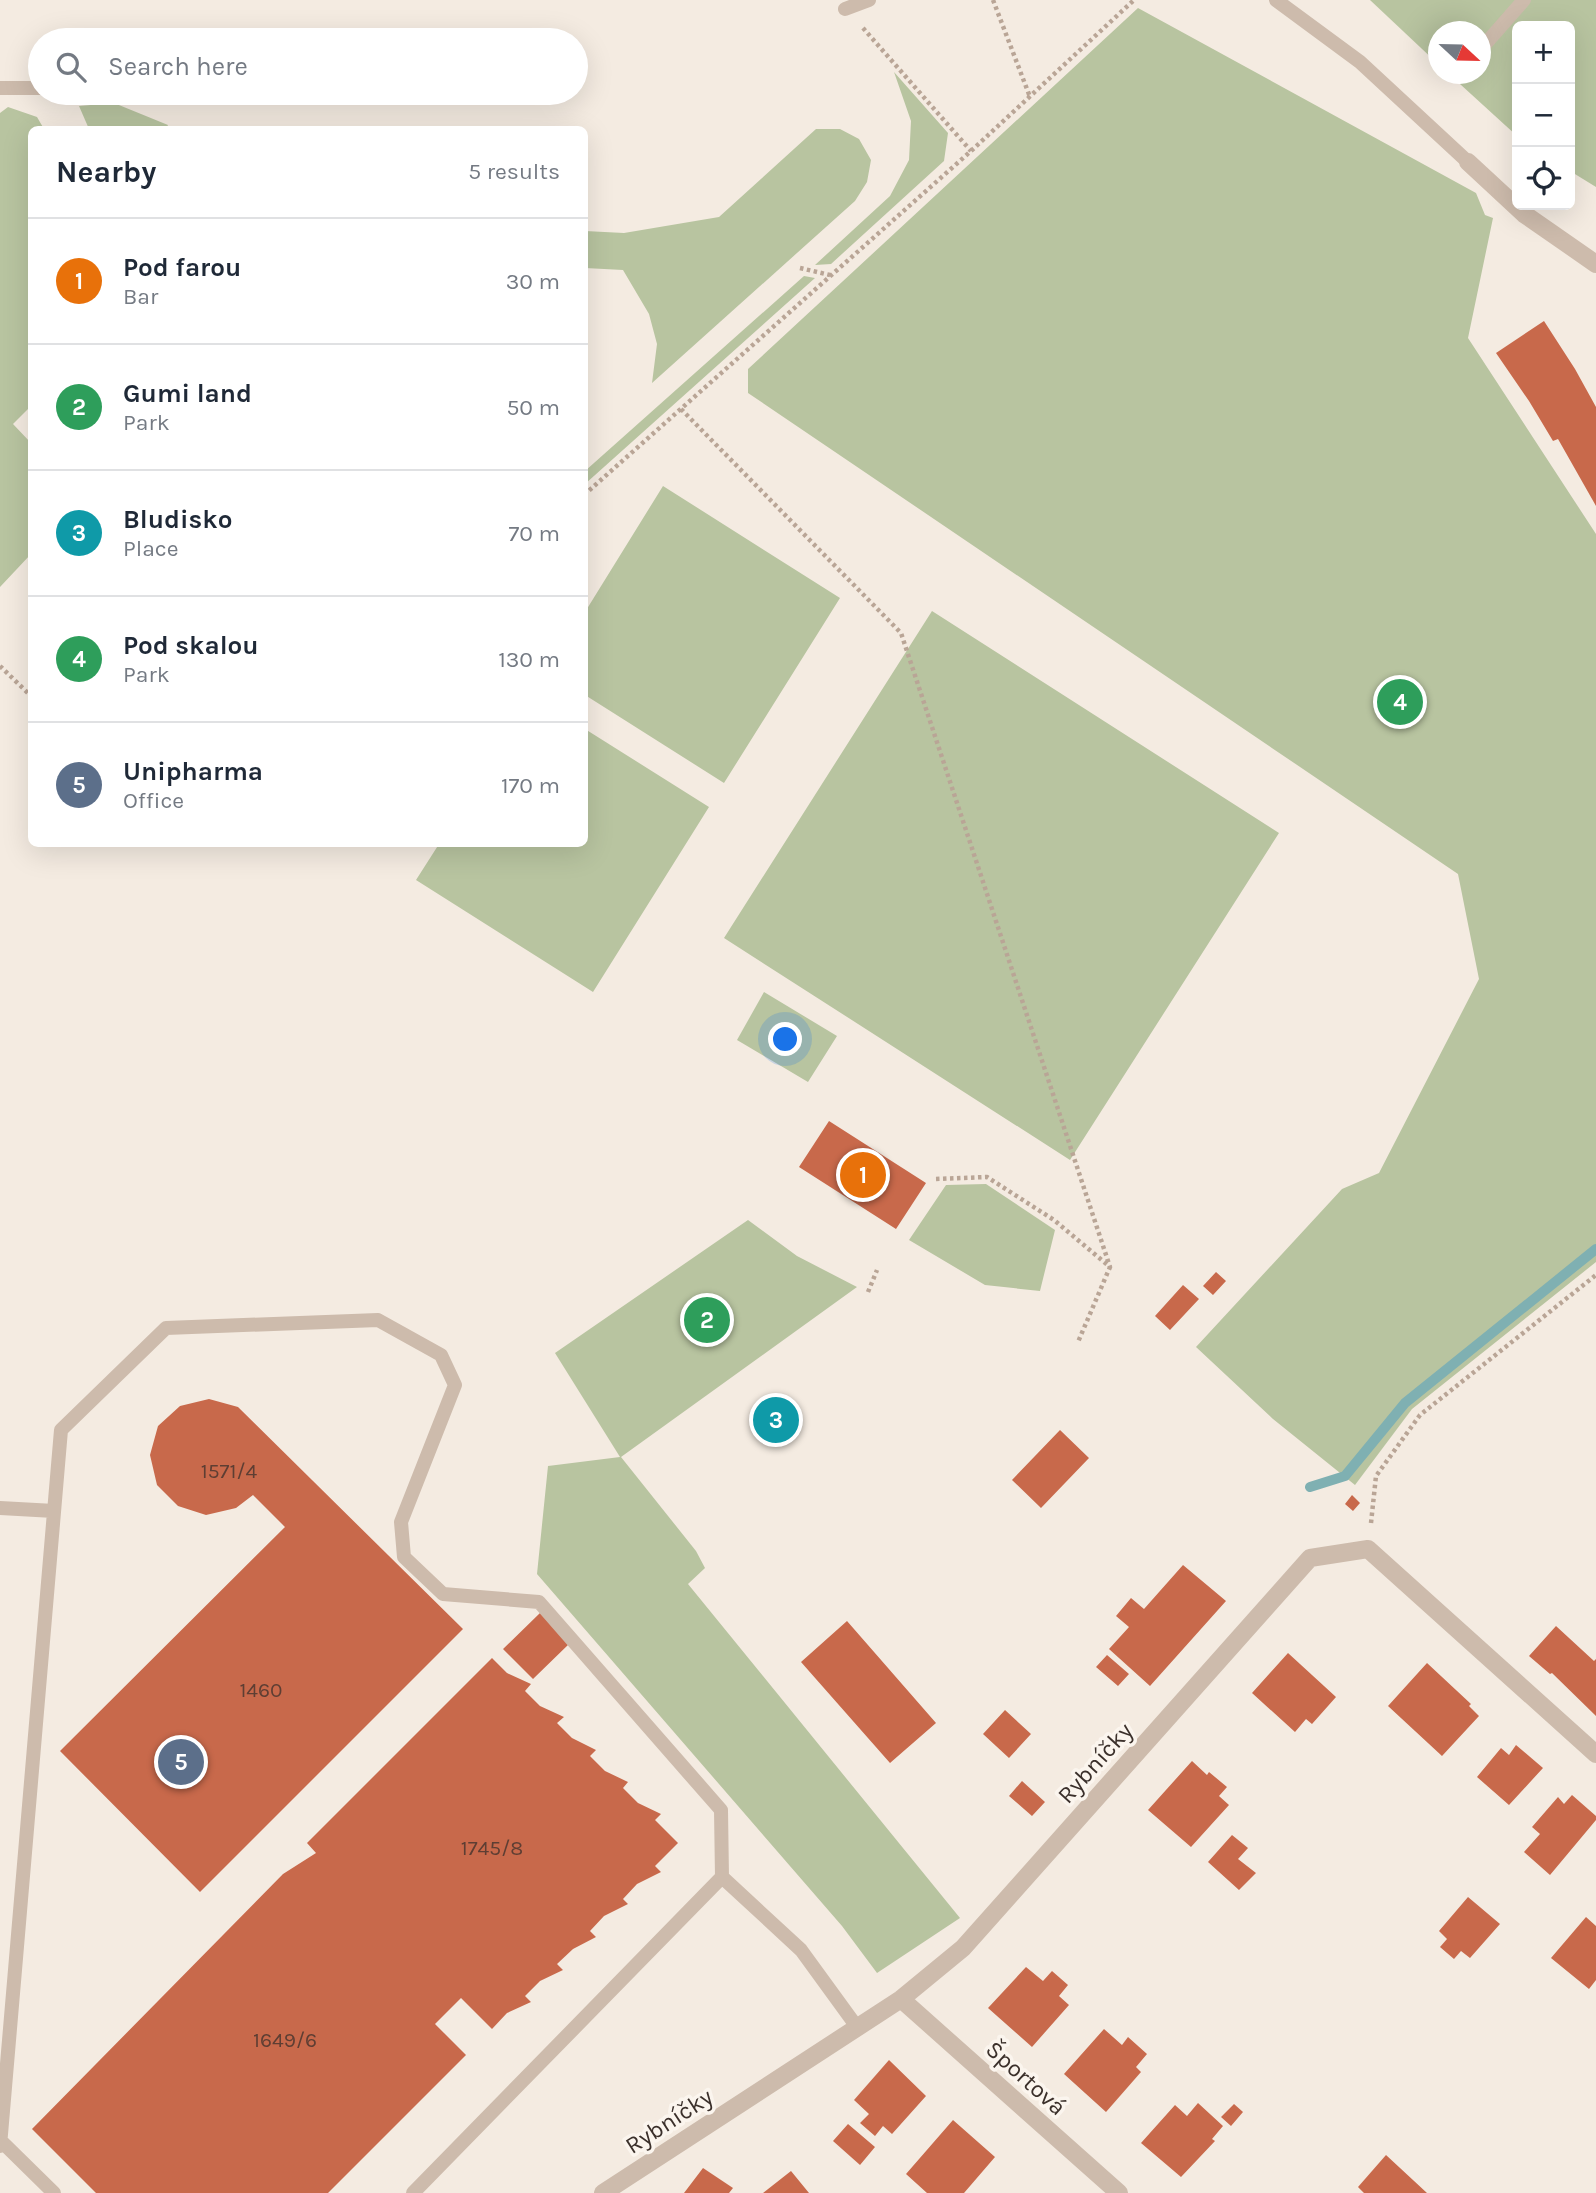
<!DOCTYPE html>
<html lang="en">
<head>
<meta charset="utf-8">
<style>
	body { margin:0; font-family:Karla,sans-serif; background:#f6f6f7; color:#1f2937 }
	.controls { position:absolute; right:21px; top:21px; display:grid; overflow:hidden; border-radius:10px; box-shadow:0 7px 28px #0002 }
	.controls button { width:63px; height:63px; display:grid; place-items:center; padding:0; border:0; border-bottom:2px solid #e0e1e3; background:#fff; color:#1f2937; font:35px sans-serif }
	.compass { position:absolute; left:1428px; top:21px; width:63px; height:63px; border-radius:50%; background:#fff; box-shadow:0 7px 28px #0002; rotate:112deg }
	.you { position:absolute; left:786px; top:1040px; width:24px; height:24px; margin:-18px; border:5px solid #fff; border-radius:50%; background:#1a73e8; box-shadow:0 0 0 10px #1a73e833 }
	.badge { display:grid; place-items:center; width:46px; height:46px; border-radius:50%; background:#1f5a5e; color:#fff; font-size:23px; font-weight:700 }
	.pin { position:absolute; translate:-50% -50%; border:4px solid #fff; box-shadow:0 2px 7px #0006 }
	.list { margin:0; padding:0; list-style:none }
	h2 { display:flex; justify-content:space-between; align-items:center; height:91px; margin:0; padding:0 28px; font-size:30px }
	h2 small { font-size:23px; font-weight:400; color:#747a83 }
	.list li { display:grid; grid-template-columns:46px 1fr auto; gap:21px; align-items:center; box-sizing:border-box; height:126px; padding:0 28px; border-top:2px solid #e0e1e3 }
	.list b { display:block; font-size:26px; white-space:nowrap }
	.list p { margin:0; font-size:23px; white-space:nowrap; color:#747a83 }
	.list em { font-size:23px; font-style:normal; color:#747a83 }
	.icon { flex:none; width:38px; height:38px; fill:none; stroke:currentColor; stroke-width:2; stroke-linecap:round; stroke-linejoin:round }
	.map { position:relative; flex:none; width:1596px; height:2193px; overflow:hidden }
	.search { position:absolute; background:#fff; box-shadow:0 7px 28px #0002; left:28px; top:28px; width:560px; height:77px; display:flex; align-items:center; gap:18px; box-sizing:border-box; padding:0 24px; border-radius:38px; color:#747a83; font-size:26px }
	.panel { position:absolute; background:#fff; box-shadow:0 7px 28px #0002; left:28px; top:126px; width:560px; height:721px; border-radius:10px }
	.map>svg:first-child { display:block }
	.green { fill:#b8c4a0 }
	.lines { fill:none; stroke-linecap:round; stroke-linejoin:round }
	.stream { stroke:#7fb0b2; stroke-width:10 }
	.building { fill:#c8694b }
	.path { stroke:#b9a596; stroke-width:4.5; stroke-dasharray:3.5 3.5; stroke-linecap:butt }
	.service { stroke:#cdbbac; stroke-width:14 }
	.minor { stroke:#cdbbac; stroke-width:18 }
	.labels { text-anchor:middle; stroke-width:7; stroke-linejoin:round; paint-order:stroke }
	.number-label { font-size:21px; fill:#5e3e33 }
	.street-label { font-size:24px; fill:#3b302b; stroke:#fbf5ee }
</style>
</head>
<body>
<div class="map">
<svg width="1596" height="2193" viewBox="0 0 1596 2193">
	<rect width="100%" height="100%" fill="#f4ebe1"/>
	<path class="green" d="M 1370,0 L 1596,0 L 1596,187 L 1570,171 L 1570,26 L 1517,26 L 1517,136 L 1449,74 L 1480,74 L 1480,32 L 1438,32 L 1438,64 Z
		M 1138,8 L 1476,193 L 1485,215 L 1493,218 L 1468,338 L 1596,534 L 1596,1262 L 1412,1409 L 1355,1485 L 1273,1419 L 1196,1347 L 1342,1189 L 1379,1173 L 1479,979 L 1458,874 L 748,393 L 748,369 Z
		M 894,72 L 948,133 L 944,161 L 831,264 L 815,265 L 890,196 L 909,160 L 911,121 Z
		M 114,103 L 168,125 L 166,129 L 89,129 L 79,106 Z
		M 8,107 L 37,117 L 44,129 L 32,130 L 32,249 L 30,256 L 32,261 L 31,406 L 13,424 L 31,443 L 31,554 L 0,587 L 0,113 Z
		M 816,129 L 840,129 L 859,139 L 871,160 L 867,182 L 855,201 L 652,383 L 657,344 L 649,314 L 623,270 L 585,268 L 585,231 L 624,233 L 719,217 Z
		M 804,276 L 815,278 L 585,484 L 585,471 Z
		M 663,486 L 840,598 L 724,783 L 585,695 L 585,612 Z
		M 932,611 L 1279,833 L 1070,1160 L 724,938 Z
		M 585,729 L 709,807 L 593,992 L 416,880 L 439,844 L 584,844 Z
		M 764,992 L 837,1036 L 808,1082 L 737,1040 Z
		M 986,1184 L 1055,1230 L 1040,1291 L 985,1285 L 909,1240 L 946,1185 Z
		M 748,1220 L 797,1256 L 857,1287 L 621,1457 L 696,1551 L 705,1568 L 688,1584 L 960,1918 L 877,1973 L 842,1926 L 537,1574 L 548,1466 L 620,1457 L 555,1353 Z"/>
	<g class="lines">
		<path class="stream" d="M 1310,1487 L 1345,1476 L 1405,1403 L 1596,1249"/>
	</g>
	<path class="building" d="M 1544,321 L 1575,369 L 1596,407 L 1596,506 L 1558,439 L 1553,441 L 1529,401 L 1496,353 Z
		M 829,1121 L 926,1183 L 896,1229 L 799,1167 Z
		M 1216,1272 L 1226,1281 L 1213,1295 L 1203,1286 Z
		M 1183,1285 L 1199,1299 L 1170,1330 L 1155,1316 Z
		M 209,1399 L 238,1407 L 463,1629 L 200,1892 L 60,1751 L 285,1527 L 253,1495 L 236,1508 L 206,1515 L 178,1506 L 157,1485 L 150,1455 L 158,1426 L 180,1406 Z
		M 1060,1430 L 1089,1458 L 1041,1508 L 1012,1480 Z
		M 1352,1495 L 1360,1503 L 1353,1511 L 1345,1504 Z
		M 1183,1565 L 1226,1601 L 1150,1686 L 1109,1649 L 1129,1627 L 1116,1616 L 1131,1598 L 1144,1609 Z
		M 540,1613 L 570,1643 L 533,1679 L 503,1649 Z
		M 847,1621 L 936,1723 L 890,1763 L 801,1662 Z
		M 1556,1626 L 1594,1661 L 1596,1659 L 1596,1716 L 1552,1673 L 1550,1674 L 1529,1656 Z
		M 1288,1653 L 1336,1697 L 1312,1724 L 1306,1719 L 1295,1732 L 1252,1693 Z
		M 1107,1655 L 1129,1674 L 1118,1686 L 1096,1667 Z
		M 492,1658 L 507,1673 L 531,1684 L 525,1691 L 540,1706 L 564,1717 L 557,1723 L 572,1738 L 596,1750 L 590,1756 L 605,1771 L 628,1782 L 623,1788 L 638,1803 L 661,1814 L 655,1820 L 678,1843 L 655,1866 L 661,1872 L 637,1884 L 623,1899 L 628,1904 L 604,1916 L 590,1931 L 596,1937 L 573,1949 L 557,1964 L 563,1970 L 540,1981 L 525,1996 L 531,2002 L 507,2013 L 492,2029 L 461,1998 L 435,2024 L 466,2055 L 328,2193 L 96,2193 L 32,2129 L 283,1874 L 316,1853 L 307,1843 Z
		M 1427,1663 L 1471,1704 L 1469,1706 L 1479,1716 L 1442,1756 L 1388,1706 Z
		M 1005,1710 L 1031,1734 L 1009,1758 L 983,1734 Z
		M 1516,1745 L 1543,1768 L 1509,1805 L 1477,1777 L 1501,1748 L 1509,1755 Z
		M 1192,1761 L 1207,1775 L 1209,1772 L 1227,1787 L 1219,1796 L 1229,1805 L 1191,1847 L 1148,1810 Z
		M 1022,1781 L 1045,1802 L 1032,1816 L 1009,1796 Z
		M 1572,1795 L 1596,1816 L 1596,1820 L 1550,1875 L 1524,1852 L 1540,1834 L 1532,1827 L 1558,1797 L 1564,1804 Z
		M 1232,1835 L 1248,1848 L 1238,1859 L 1256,1873 L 1239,1890 L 1208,1862 Z
		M 1468,1897 L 1500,1924 L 1470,1958 L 1461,1951 L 1454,1959 L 1440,1947 L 1447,1939 L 1439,1931 Z
		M 1586,1917 L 1596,1926 L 1596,1980 L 1589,1989 L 1551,1958 Z
		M 1026,1967 L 1043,1981 L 1052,1971 L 1068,1985 L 1059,1996 L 1069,2005 L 1032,2047 L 988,2008 Z
		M 1104,2029 L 1122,2045 L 1128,2037 L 1147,2054 L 1136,2067 L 1141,2072 L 1106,2112 L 1064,2074 Z
		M 889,2060 L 926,2096 L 892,2134 L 883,2126 L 875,2136 L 860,2123 L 869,2114 L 854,2100 Z
		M 1198,2103 L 1223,2126 L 1212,2139 L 1215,2141 L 1181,2177 L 1141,2143 L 1175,2105 L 1187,2116 Z
		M 1234,2104 L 1243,2112 L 1231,2126 L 1221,2117 Z
		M 953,2120 L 995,2157 L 964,2193 L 927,2193 L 906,2174 Z
		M 848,2124 L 875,2147 L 860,2165 L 833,2141 Z
		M 1386,2155 L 1427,2193 L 1364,2193 L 1358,2187 Z
		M 703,2168 L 733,2188 L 729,2193 L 684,2193 Z
		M 791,2171 L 809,2193 L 763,2193 Z"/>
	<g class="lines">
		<path class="path" d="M 993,0 L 1030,97
			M 863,28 L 971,151
			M 800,268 L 830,275
			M 681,409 L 901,633 L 1110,1267
			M 584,495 L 971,151 L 1134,0
			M 0,666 L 32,697
			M 936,1179 L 987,1177 L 1054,1220 L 1110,1267 L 1078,1342
			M 868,1292 L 877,1270
			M 1371,1523 L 1376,1476 L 1420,1415 L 1596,1275"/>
		<path class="service" d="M 1276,0 L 1360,62 L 1468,162
			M 845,9 L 869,0
			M 1480,50 L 1524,0
			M 0,88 L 40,88
			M 0,1508 L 54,1511
			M 722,1877 L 801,1950 L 857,2027
			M 0,2140 L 54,2193
			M 0,2146 L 61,1430 L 166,1328 L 378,1320 L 441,1355 L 455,1385 L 401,1522 L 404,1557 L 443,1594 L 539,1602 L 721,1810 L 722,1877 L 413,2193"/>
		<path class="minor" d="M 1468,162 L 1524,214 L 1596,264
			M 901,1999 L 1119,2193
			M 603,2193 L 901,1999 L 963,1948 L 1310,1558 L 1368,1549 L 1596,1754"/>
	</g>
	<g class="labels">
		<g class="number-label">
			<text x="229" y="1478">1571/4</text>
			<text x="261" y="1697">1460</text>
			<text x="492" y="1855">1745/8</text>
			<text x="285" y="2047">1649/6</text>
		</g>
		<g class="street-label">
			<text transform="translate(1095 1763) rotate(-48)" y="8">Rybníčky</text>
			<text transform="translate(1026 2078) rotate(42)" y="8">Športová</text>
			<text transform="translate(669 2121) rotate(-33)" y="8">Rybníčky</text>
		</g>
	</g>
</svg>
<div class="controls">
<button>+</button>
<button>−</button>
<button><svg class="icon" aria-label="locate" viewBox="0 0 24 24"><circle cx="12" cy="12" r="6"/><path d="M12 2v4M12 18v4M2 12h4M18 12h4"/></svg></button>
</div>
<svg class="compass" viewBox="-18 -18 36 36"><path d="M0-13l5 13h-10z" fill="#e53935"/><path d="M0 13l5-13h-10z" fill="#747a83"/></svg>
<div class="you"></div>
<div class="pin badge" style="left:863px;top:1175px;background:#e8710a">1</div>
<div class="pin badge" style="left:707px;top:1320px;background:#2e9e5b">2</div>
<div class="pin badge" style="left:776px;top:1420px;background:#0f9aa8">3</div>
<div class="pin badge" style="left:1400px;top:702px;background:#2e9e5b">4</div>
<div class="pin badge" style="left:181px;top:1762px;background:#5c6f8a">5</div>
<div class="search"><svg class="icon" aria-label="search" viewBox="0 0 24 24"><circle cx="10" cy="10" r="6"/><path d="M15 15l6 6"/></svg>Search here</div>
<section class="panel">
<h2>Nearby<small>5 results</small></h2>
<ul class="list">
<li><span class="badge" style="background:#e8710a">1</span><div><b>Pod farou</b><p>Bar</p></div><em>30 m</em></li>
<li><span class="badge" style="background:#2e9e5b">2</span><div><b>Gumi land</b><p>Park</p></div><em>50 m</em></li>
<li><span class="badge" style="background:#0f9aa8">3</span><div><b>Bludisko</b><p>Place</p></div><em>70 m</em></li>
<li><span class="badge" style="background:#2e9e5b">4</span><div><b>Pod skalou</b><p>Park</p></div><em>130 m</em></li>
<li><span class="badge" style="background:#5c6f8a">5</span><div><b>Unipharma</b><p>Office</p></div><em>170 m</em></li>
</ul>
</section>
</div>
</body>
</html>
